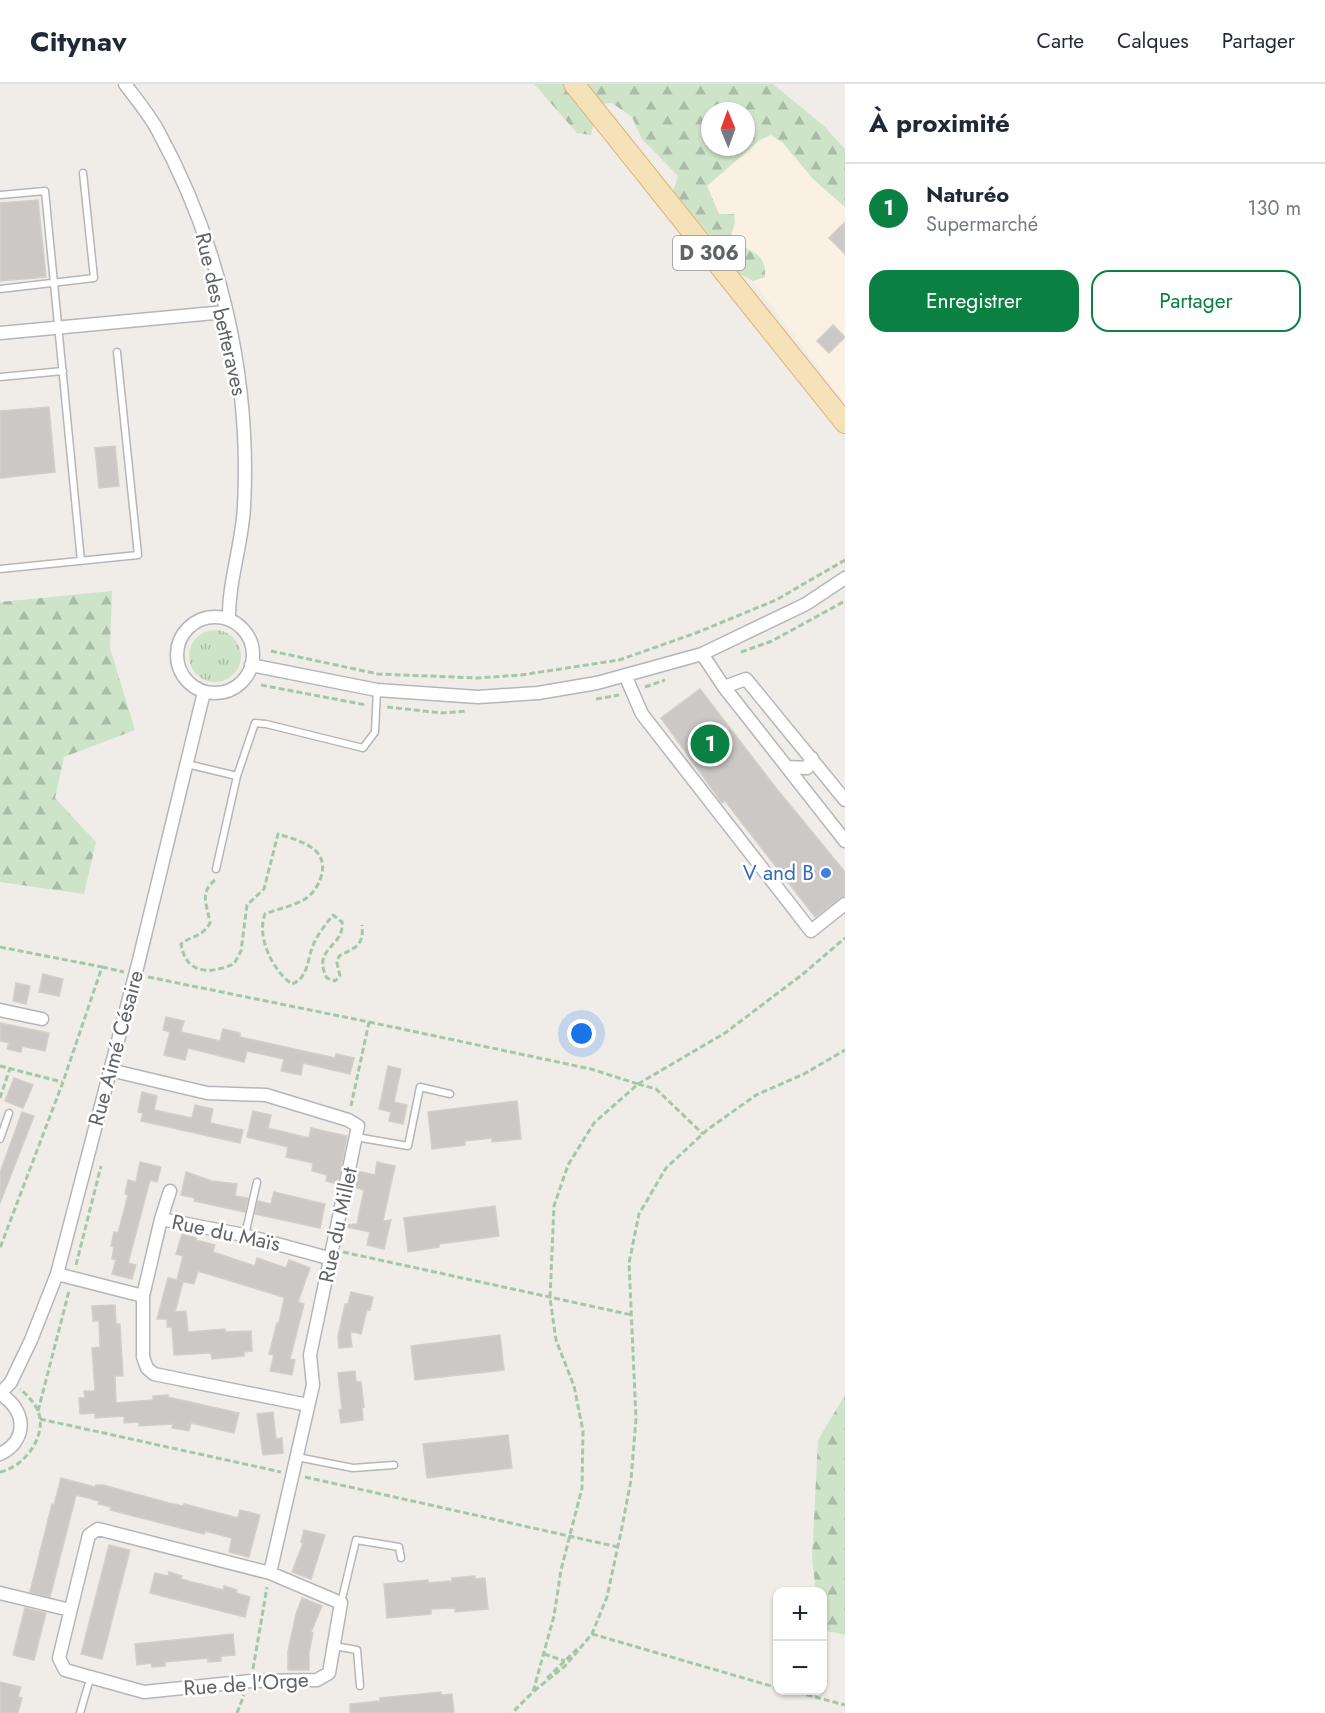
<!DOCTYPE html>
<html lang="fr">
<head>
<meta charset="utf-8">
<style>
	body { margin:0; font-family:Jost,sans-serif; background:#f2f2f3; color:#1f2937 }
	.controls { position:absolute; right:18px; bottom:18px; display:grid; overflow:hidden; border-radius:12px; box-shadow:0 2px 4px #0004 }
	.controls button { width:54px; height:54px; display:grid; place-items:center; padding:0; border:0; border-bottom:2px solid #e0e1e3; background:#fff; color:#1f2937; font:30px sans-serif }
	.compass { position:absolute; left:701px; top:18px; width:54px; height:54px; border-radius:50%; background:#fff; box-shadow:0 2px 4px #0004; rotate:359deg }
	.you { position:absolute; left:582px; top:950px; width:21px; height:21px; margin:-15px; border:4px solid #fff; border-radius:50%; background:#1a73e8; box-shadow:0 0 0 9px #1a73e833 }
	.badge { display:grid; place-items:center; width:39px; height:39px; border-radius:50%; background:#0b8043; color:#fff; font-size:20px; font-weight:700 }
	.pin { position:absolute; translate:-50% -50%; border:3px solid #fff; box-shadow:0 2px 6px #0006 }
	.list { margin:0; padding:0; list-style:none }
	h2 { display:flex; justify-content:space-between; align-items:center; height:78px; margin:0; padding:0 24px; font-size:26px }
	h2 small { font-size:20px; font-weight:400; color:#747a83 }
	.list li { display:grid; grid-template-columns:39px 1fr auto; gap:18px; align-items:center; box-sizing:border-box; height:90px; padding:0 24px; border-top:2px solid #e0e1e3 }
	.list b { display:block; font-size:22px; white-space:nowrap }
	.list p { margin:0; font-size:20px; white-space:nowrap; color:#747a83 }
	.list em { font-size:20px; font-style:normal; color:#747a83 }
	.actions { display:flex; gap:12px; padding:18px 24px }
	.actions a { flex:1; padding:14px 0; border:2px solid #0b8043; border-radius:18px; text-align:center; font-size:21px; color:#0b8043 }
	.actions .main { background:#0b8043; color:#fff }
	.map { position:relative; flex:none; width:845px; height:1629px; overflow:hidden }
	header { display:flex; align-items:center; gap:36px; box-sizing:border-box; height:84px; padding:0 30px; background:#fff; border-bottom:2px solid #e0e1e3 }
	header strong { font-size:28px }
	nav { display:flex; gap:33px; margin-inline-start:auto; font-size:21px }
	main { display:flex }
	aside { flex:1; background:#fff }
	.map>svg:first-child { display:block }
	.commercial { fill:#faf1e3 }
	.grass { fill:url(#grass-tufts) }
	.forest { fill:url(#forest-firs); fill-rule:evenodd }
	.building { fill:#ccc8c5; stroke:#d4cec8; stroke-width:1.5 }
	.lines { fill:none; stroke-linecap:round; stroke-linejoin:round }
	.lane-casing { stroke:#b4b6b9; stroke-width:9 }
	.street-casing { stroke:#b4b6b9; stroke-width:15 }
	.primary-casing { stroke:#e1af71; stroke-width:22 }
	.path { stroke:#a5c7a8; stroke-width:3; stroke-dasharray:6 3; stroke-linecap:butt }
	.lane { stroke:#fff; stroke-width:6 }
	.street { stroke:#fff; stroke-width:12 }
	.primary { stroke:#f6e2b8; stroke-width:20 }
	.shop-dot { fill:#3f7fe0; stroke:#fff; stroke-width:2 }
	.labels { text-anchor:middle; stroke-width:5; stroke-linejoin:round; paint-order:stroke }
	.shield { fill:#fff; stroke:#909295; stroke-width:1.5 }
	.shield-label { font-size:20px; font-weight:bold; fill:#606467 }
	.street-label { font-size:21px; fill:#606467; stroke:#fff }
	.shop-label { font-size:21px; fill:#366cbe; stroke:#fff; text-anchor:end }
</style>
</head>
<body>
<header>
<strong>Citynav</strong>
<nav><a>Carte</a><a>Calques</a><a>Partager</a></nav>
</header>
<main>
<div class="map">
<svg width="845" height="1629" viewBox="0 0 845 1629">
	<defs>
		<pattern id="grass-tufts" width="24" height="20" patternUnits="userSpaceOnUse" patternTransform="scale(1.5)"><rect width="24" height="20" fill="#cde4c9"/><path d="M3 7l-1-3M5 7V3M7 7l1-3M15 17l-1-3M17 17v-4M19 17l1-3" fill="none" stroke="#aabca7"/></pattern>
		<pattern id="forest-firs" width="22" height="20" patternUnits="userSpaceOnUse" patternTransform="scale(1.5)"><rect width="22" height="20" fill="#cde4c9"/><path d="M5 1l3.5 6h-7zM16 11l3.5 6h-7z" fill="#aabca7"/></pattern>
	</defs>
	<rect width="100%" height="100%" fill="#f0ede9"/>
	<path class="commercial" d="M 771,51 L 783,59 L 813,95 L 845,123 L 845,319 L 753,197 L 765,193 L 758,170 L 744,162 L 731,151 L 735,138 L 719,130 L 707,102 L 760,56 Z"/>
	<path class="grass" d="M189 572a26 26 0 1 1 52 0a26 26 0 1 1-52 0Z"/>
	<path class="forest" d="M 534,0 L 773,0 L 824,42 L 845,65 L 845,123 L 813,95 L 783,59 L 771,51 L 760,56 L 707,102 L 719,130 L 734,130 L 735,138 L 731,151 C 735,154 739,159 743,162 C 759,173 765,171 765,193 L 753,197 L 736,188 L 725,162 L 711,153 L 673,107 L 678,92 L 642,55 L 632,33 L 612,19 L 598,20 L 591,51 L 577,49 ZM 710,27 L 746,27 L 746,63 L 710,63 Z
		M 112,507 L 110,564 L 135,646 L 64,673 L 55,714 L 96,758 L 84,810 L 0,798 L 0,518 Z
		M 845,1311 L 845,1551 L 823,1546 L 822,1508 L 816,1507 L 812,1475 L 818,1356 Z"/>
	<path class="building" d="M 38,116 L 46,193 L 0,197 L 0,119 Z
		M 845,138 L 845,170 L 829,154 Z
		M 833,241 L 845,253 L 829,269 L 817,257 Z
		M 49,323 L 55,388 L 0,394 L 0,327 Z
		M 115,362 L 119,402 L 99,404 L 95,364 Z
		M 700,605 L 776,704 L 845,788 L 845,811 L 815,833 L 725,717 L 722,719 L 661,634 Z
		M 43,890 L 63,895 L 59,912 L 39,908 Z
		M 16,899 L 30,902 L 26,920 L 13,917 Z
		M 166,933 L 184,937 L 181,948 L 220,957 L 223,945 L 240,949 L 240,953 L 335,974 L 336,970 L 354,974 L 350,990 L 303,979 L 301,991 L 281,987 L 284,975 L 247,967 L 244,978 L 188,964 L 185,976 L 164,971 L 170,948 L 163,946 Z
		M 0,939 L 49,949 L 45,967 L 22,962 L 21,968 L 7,965 L 9,959 L 0,957 Z
		M 388,982 L 401,985 L 394,1018 L 407,1021 L 403,1040 L 389,1037 L 391,1028 L 379,1025 Z
		M 14,994 L 33,1001 L 23,1024 L 5,1017 Z
		M 142,1008 L 157,1012 L 154,1026 L 192,1034 L 195,1021 L 213,1025 L 210,1039 L 243,1046 L 240,1059 L 141,1037 L 143,1029 L 138,1028 Z
		M 517,1017 L 521,1055 L 492,1058 L 492,1054 L 465,1057 L 465,1061 L 432,1065 L 428,1028 Z
		M 253,1027 L 271,1031 L 268,1044 L 309,1054 L 311,1044 L 347,1052 L 338,1100 L 326,1097 L 327,1091 L 312,1087 L 313,1079 L 286,1073 L 288,1063 L 247,1053 Z
		M 22,1028 L 34,1032 L 0,1119 L 0,1089 Z
		M 140,1078 L 161,1083 L 157,1098 L 150,1096 L 130,1172 L 128,1179 L 136,1181 L 132,1195 L 112,1190 L 116,1176 L 112,1175 L 114,1163 L 111,1162 L 114,1148 L 118,1149 L 128,1111 L 125,1110 L 128,1096 L 136,1098 Z
		M 377,1078 L 395,1082 L 383,1137 L 391,1136 L 384,1165 L 367,1161 L 370,1148 L 346,1143 L 346,1141 L 357,1140 L 364,1106 L 354,1103 L 357,1087 L 375,1091 Z
		M 186,1088 L 212,1097 L 237,1100 L 235,1112 L 248,1114 L 245,1128 L 194,1117 L 195,1114 L 181,1111 Z
		M 274,1108 L 325,1120 L 320,1144 L 255,1130 L 258,1117 L 271,1120 Z
		M 495,1122 L 499,1152 L 439,1160 L 439,1163 L 408,1168 L 404,1134 Z
		M 182,1150 L 196,1154 L 196,1156 L 215,1161 L 213,1168 L 255,1182 L 257,1174 L 286,1184 L 289,1176 L 310,1184 L 298,1218 L 304,1220 L 290,1275 L 295,1276 L 292,1291 L 270,1287 L 274,1271 L 269,1270 L 277,1239 L 279,1239 L 284,1215 L 283,1213 L 198,1187 L 194,1200 L 179,1197 L 183,1198 L 175,1228 L 186,1227 L 188,1248 L 225,1245 L 225,1248 L 251,1247 L 252,1267 L 244,1268 L 244,1272 L 212,1275 L 211,1269 L 174,1271 L 172,1243 L 167,1243 L 167,1235 L 157,1235 L 168,1194 L 177,1196 L 183,1172 L 176,1170 Z
		M 351,1208 L 373,1213 L 370,1226 L 367,1225 L 361,1250 L 350,1247 L 352,1263 L 339,1264 L 338,1252 L 345,1220 L 348,1220 Z
		M 115,1221 L 116,1240 L 120,1240 L 123,1292 L 115,1292 L 116,1319 L 153,1316 L 153,1312 L 168,1311 L 168,1313 L 239,1329 L 234,1349 L 191,1339 L 189,1347 L 172,1344 L 173,1340 L 139,1342 L 139,1338 L 124,1339 L 124,1332 L 95,1334 L 95,1329 L 80,1330 L 79,1314 L 85,1314 L 84,1307 L 95,1307 L 92,1264 L 100,1263 L 99,1237 L 93,1237 L 92,1222 Z
		M 500,1251 L 504,1286 L 415,1296 L 411,1262 Z
		M 355,1287 L 356,1298 L 361,1298 L 364,1323 L 362,1324 L 363,1336 L 341,1339 L 339,1326 L 342,1325 L 338,1289 Z
		M 273,1328 L 276,1355 L 282,1354 L 283,1369 L 263,1371 L 257,1330 Z
		M 508,1351 L 512,1384 L 427,1394 L 423,1360 Z
		M 61,1394 L 95,1403 L 96,1401 L 103,1401 L 169,1419 L 183,1422 L 184,1420 L 238,1434 L 240,1426 L 260,1431 L 249,1473 L 229,1468 L 232,1454 L 205,1447 L 204,1450 L 110,1426 L 111,1423 L 98,1420 L 99,1417 L 76,1411 L 50,1513 L 30,1508 L 52,1420 L 54,1421 Z
		M 304,1446 L 325,1451 L 311,1495 L 292,1488 L 303,1459 L 301,1458 Z
		M 109,1461 L 130,1466 L 102,1575 L 81,1570 Z
		M 169,1488 L 182,1492 L 181,1495 L 223,1506 L 224,1502 L 237,1506 L 236,1509 L 250,1513 L 245,1533 L 150,1509 L 155,1489 L 168,1492 Z
		M 475,1492 L 475,1495 L 485,1494 L 488,1525 L 455,1528 L 455,1524 L 431,1525 L 431,1530 L 387,1534 L 384,1500 L 428,1496 L 428,1499 L 452,1497 L 452,1494 Z
		M 302,1514 L 322,1522 L 311,1548 L 313,1549 L 309,1569 L 309,1586 L 288,1586 L 288,1567 L 296,1530 Z
		M 25,1524 L 46,1529 L 34,1576 L 13,1571 Z
		M 233,1550 L 235,1571 L 221,1572 L 221,1577 L 208,1578 L 208,1574 L 165,1578 L 165,1582 L 152,1583 L 151,1579 L 137,1581 L 135,1560 Z
		M 0,1598 L 21,1603 L 18,1613 L 22,1614 L 18,1629 L 0,1629 Z
		M 441,1608 L 441,1611 L 452,1610 L 454,1629 L 350,1629 L 350,1620 L 380,1617 L 380,1614 Z"/>
	<g class="lines">
		<g class="lane-casing">
			<path id="lane" d="M 0,111 L 45,107 L 81,477
				M 0,205 L 94,194 L 83,89
				M 0,293 L 63,287
				M 0,485 L 138,471 L 117,268
				M 187,680 L 237,692
				M 216,785 L 237,692 L 255,639 L 266,640 L 363,664 L 375,648 L 377,606
				M 356,1053 L 408,1062 L 420,1003 L 450,1010
				M 0,1055 L 9,1029
				M 245,1151 L 257,1098
				M 297,1373 L 353,1384 L 394,1381
				M 341,1519 L 356,1456 L 399,1463 L 401,1474
				M 334,1562 L 357,1566 L 360,1602
				M 80,1629 L 90,1595"/>
		</g>
		<g class="street-casing">
			<path id="street" d="M 125,0 C 136,15 148,29 157,45 C 220,160 251,292 244,423 C 242,461 228,499 229,536
				M 0,249 L 225,228
				M177 571a38 38 0 1 1 76 0a38 38 0 1 1-76 0Z
				M 702,570 L 724,603 L 845,757
				M 251,581 L 377,606 L 478,613 L 538,609 L 597,599 L 702,570 L 806,520 L 845,494
				M 625,591 L 642,630 L 811,847 L 845,820
				M 724,603 L 746,595 L 845,716
				M 788,683 L 807,684 L 812,674
				M 0,926 L 42,935
				M 110,986 L 207,1009 L 266,1011 L 348,1036 L 358,1042 L 310,1271 L 313,1301 L 270,1489
				M 161,1135 L 170,1107
				M 57,1190 L 143,1212
				M 0,1310 L 11,1298 L 31,1256 L 57,1190 L 138,880 L 204,608
				M 0,1310 C 26,1325 29,1356 0,1370
				M 308,1321 L 154,1290 L 147,1284 L 143,1273 L 143,1212 L 161,1135 L 244,1151 L 332,1175
				M 98,1445 L 270,1489 L 341,1519 L 329,1589 L 317,1596 L 251,1597 L 144,1608 L 65,1586 L 59,1574 L 89,1451 Z
				M 0,1509 L 70,1526"/>
		</g>
		<g class="primary-casing">
			<path id="primary" d="M 574,0 L 845,339"/>
		</g>
		<path class="path" d="M 271,567 L 378,590 L 477,594 L 521,591 L 619,576 L 696,549 L 776,516 L 845,476
			M 741,568 L 772,557 L 845,517
			M 261,601 L 366,621
			M 645,603 L 665,596
			M 596,615 L 619,611
			M 387,623 L 442,629 L 467,627
			M 215,796 C 199,809 207,820 210,839 C 201,854 194,850 181,860 C 186,891 210,890 234,880 L 241,867 L 247,821 L 264,805 L 278,750 C 300,757 330,764 321,793 C 318,802 313,810 305,815 C 294,822 277,825 265,830 C 256,853 273,887 292,900 C 309,894 307,874 314,859 C 318,850 326,840 333,831 L 342,838 C 345,863 311,864 327,894 L 335,897 L 340,892 L 337,879 L 339,872 C 356,863 364,862 362,841
			M 0,863 L 102,883 L 63,998 L 0,1164
			M 102,883 L 124,888
			M 148,893 L 369,938 L 351,1022
			M 369,938 L 591,985 L 638,1000 L 594,1039 L 568,1081 L 554,1122 L 550,1214 L 556,1256 L 574,1302 L 583,1347 L 582,1404 L 561,1486 L 554,1532 L 533,1608 L 512,1629
			M 0,982 L 62,998
			M 638,1000 L 725,949 L 803,890 L 845,854
			M 638,1000 L 656,1005 L 703,1050
			M 0,1014 L 10,984
			M 343,1168 L 632,1231
			M 76,1181 L 101,1082
			M 38,1327 L 69,1207
			M 40,1335 L 281,1388
			M 0,1388 C 24,1383 48,1352 38,1327 C 34,1318 27,1311 20,1305
			M 305,1393 L 618,1463
			M 592,1550 L 778,1604
			M 544,1570 L 565,1577
			M 253,1585 L 267,1503
			M 547,1594 L 577,1565
			M 789,1606 L 845,1621
			M 534,1607 L 565,1582 L 592,1550 L 607,1513 L 622,1443 L 631,1396 L 636,1335 L 629,1179 L 639,1130 L 666,1084 L 707,1046 L 756,1011 L 804,990 L 845,966
			M 237,1629 L 244,1611"/>
		<use href="#lane" class="lane"/>
		<use href="#street" class="street"/>
		<use href="#primary" class="primary"/>
	</g>
	<circle class="shop-dot" cx="826" cy="789" r="6"/>
	<g class="labels">
		<rect class="shield" x="673" y="152" width="72" height="34" rx="4.5"/>
		<g class="shield-label">
			<text x="709" y="176">D 306</text>
		</g>
		<g class="street-label">
			<text transform="translate(221 230) rotate(77)" y="7">Rue des betteraves</text>
			<text transform="translate(116 964) rotate(-75)" y="7">Rue Aimé Césaire</text>
			<text transform="translate(338 1141) rotate(-78)" y="7">Rue du Millet</text>
			<text transform="translate(226 1149) rotate(12)" y="7">Rue du Maïs</text>
			<text transform="translate(246 1600) rotate(-4)" y="7">Rue de l'Orge</text>
		</g>
		<g class="shop-label">
			<text x="814" y="796">V and B</text>
		</g>
	</g>
</svg>
<div class="controls">
<button>+</button>
<button>−</button>
</div>
<svg class="compass" viewBox="-18 -18 36 36"><path d="M0-13l5 13h-10z" fill="#e53935"/><path d="M0 13l5-13h-10z" fill="#747a83"/></svg>
<div class="you"></div>
<div class="pin badge" style="left:710px;top:660px">1</div>
</div>
<aside>
<h2>À proximité<small></small></h2>
<ul class="list">
<li><span class="badge">1</span><div><b>Naturéo</b><p>Supermarché</p></div><em>130 m</em></li>
</ul>
<div class="actions"><a class="main">Enregistrer</a><a>Partager</a></div>
</aside>
</main>
</body>
</html>
